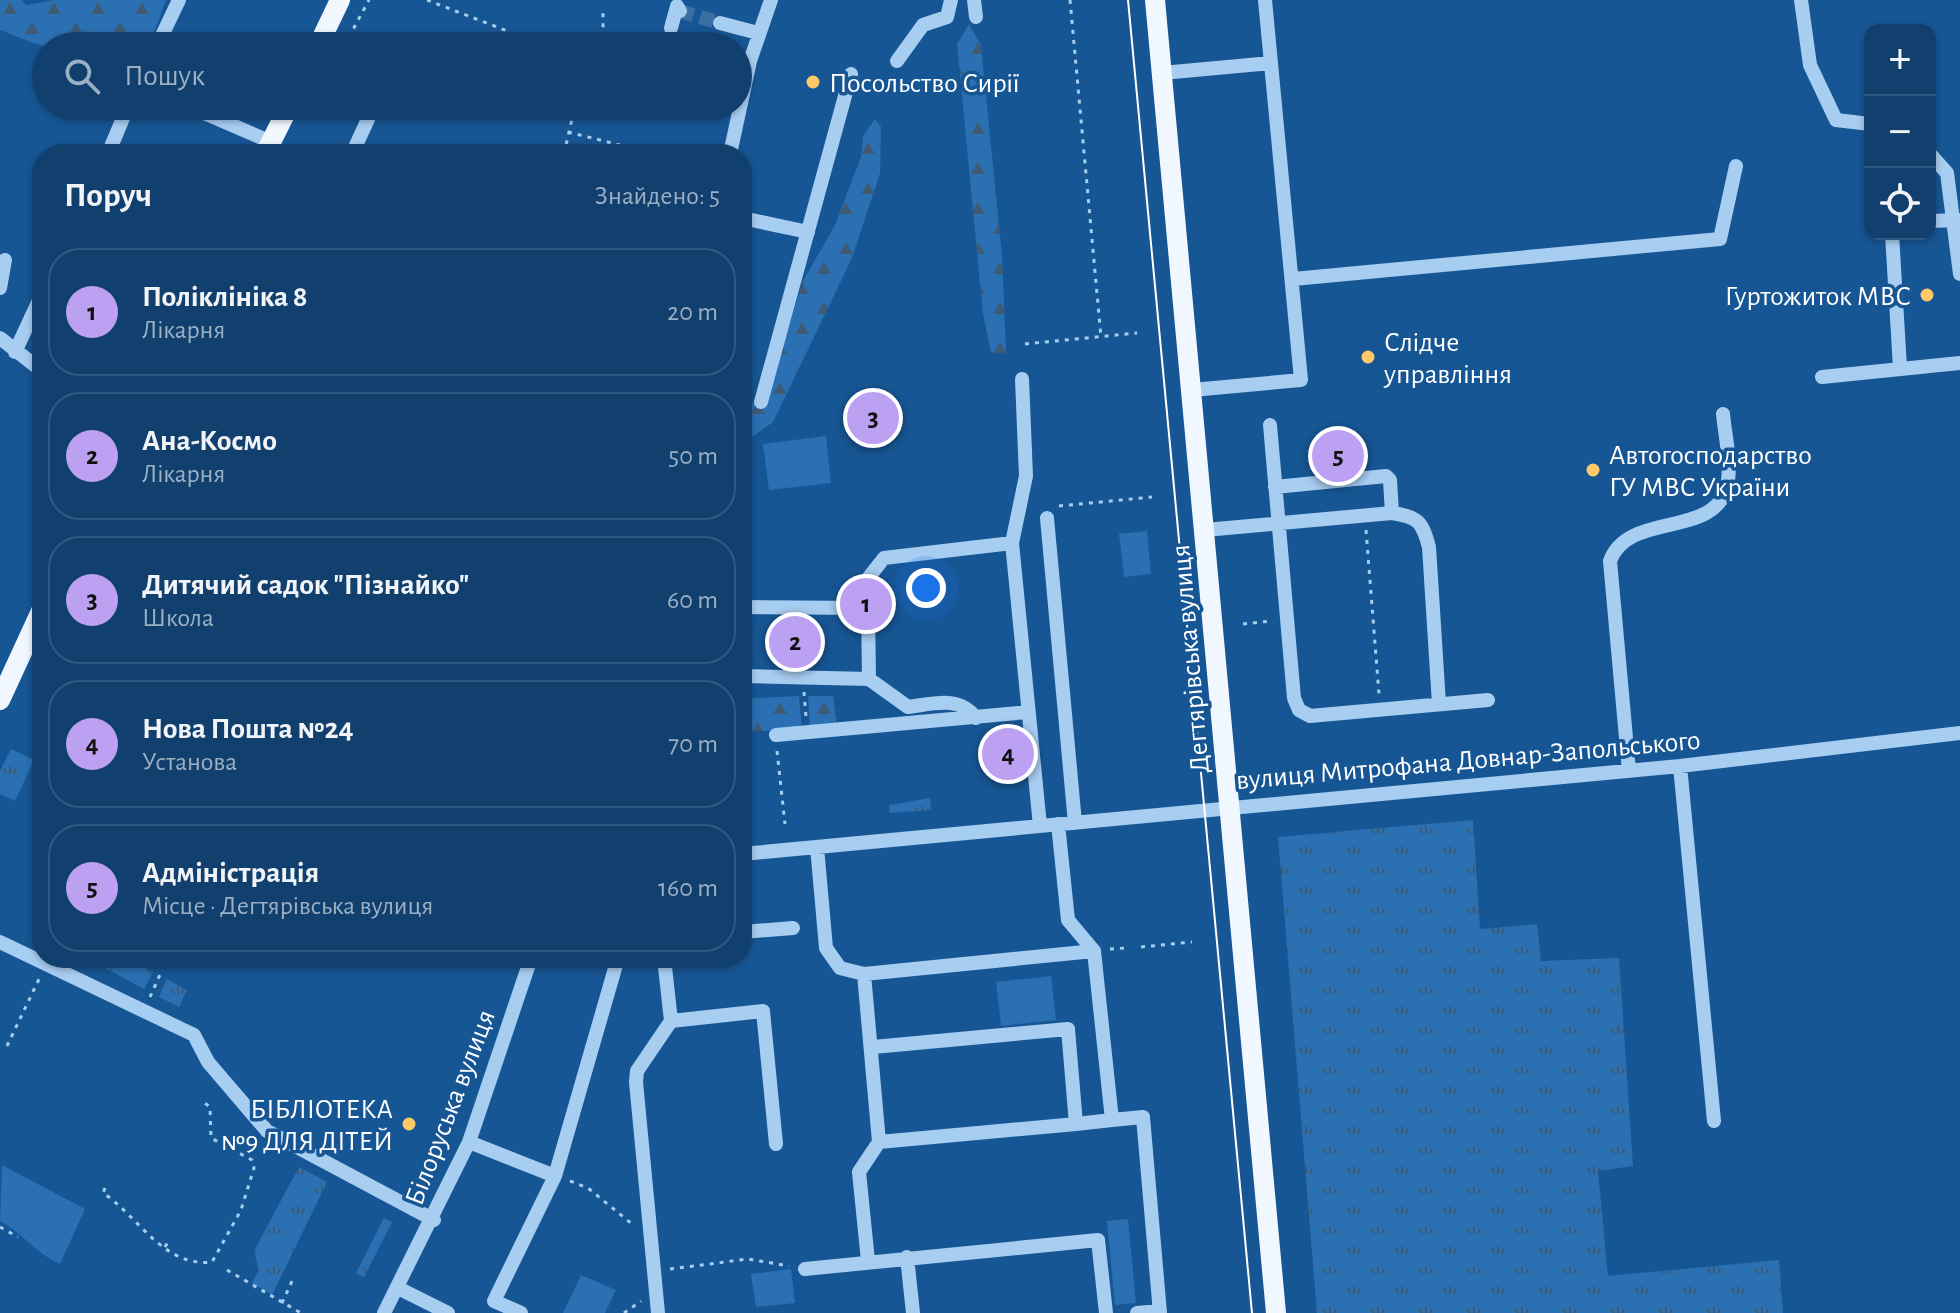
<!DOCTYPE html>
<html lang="uk">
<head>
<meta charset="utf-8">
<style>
	body { margin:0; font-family:"Alegreya Sans",sans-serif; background:#1e4b77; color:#f1f3f6 }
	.controls { position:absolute; right:24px; top:24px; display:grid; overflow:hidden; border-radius:16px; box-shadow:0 2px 6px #0004 }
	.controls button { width:72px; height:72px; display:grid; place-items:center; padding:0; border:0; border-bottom:2px solid #305982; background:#11406f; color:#f1f3f6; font:40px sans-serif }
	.you { position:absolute; left:926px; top:588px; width:28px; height:28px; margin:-20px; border:6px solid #fff; border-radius:50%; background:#1a73e8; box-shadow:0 0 0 12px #1a73e833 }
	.badge { display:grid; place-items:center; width:52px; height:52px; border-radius:50%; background:#bca0f2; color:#111; font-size:26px; font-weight:700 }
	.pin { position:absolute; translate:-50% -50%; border:4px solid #fff; box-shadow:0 2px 8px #0006 }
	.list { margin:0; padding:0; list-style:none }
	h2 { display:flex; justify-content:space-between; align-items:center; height:104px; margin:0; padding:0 32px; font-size:34px }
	h2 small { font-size:26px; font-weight:400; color:#9cafc3 }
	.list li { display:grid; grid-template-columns:52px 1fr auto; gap:24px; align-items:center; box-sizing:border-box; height:128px; margin:0 16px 16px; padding:0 16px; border:2px solid #305982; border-radius:32px }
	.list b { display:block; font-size:30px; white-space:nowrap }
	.list p { margin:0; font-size:26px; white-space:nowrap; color:#9cafc3 }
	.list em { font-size:26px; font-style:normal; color:#9cafc3 }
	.icon { flex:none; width:44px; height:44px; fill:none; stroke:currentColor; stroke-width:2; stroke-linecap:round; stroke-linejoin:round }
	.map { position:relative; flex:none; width:1960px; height:1313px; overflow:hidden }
	.search { position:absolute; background:#11406f; box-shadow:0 2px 6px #0004; left:32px; top:32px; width:720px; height:88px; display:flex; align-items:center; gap:20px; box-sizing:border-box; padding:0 28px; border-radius:44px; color:#9cafc3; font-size:30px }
	.panel { position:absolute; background:#11406f; box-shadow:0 2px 6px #0004; left:32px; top:144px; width:720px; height:824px; border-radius:32px }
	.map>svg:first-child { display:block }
	.grass { fill:url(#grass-tufts) }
	.forest { fill:url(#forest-firs) }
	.park { fill:#2a70b2 }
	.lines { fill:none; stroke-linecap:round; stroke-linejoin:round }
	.minor-tunnel { stroke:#3a6fa4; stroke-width:14; stroke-dasharray:14 7; stroke-linecap:butt }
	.path { stroke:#a7cdf1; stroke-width:3; stroke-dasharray:4 6; stroke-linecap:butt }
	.minor { stroke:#a7cdf1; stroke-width:14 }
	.major { stroke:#f1f7ff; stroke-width:20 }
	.tram { stroke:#fff; stroke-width:2 }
	.poi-dot { fill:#ffc967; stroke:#175694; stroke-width:3 }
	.labels { text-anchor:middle; stroke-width:7; stroke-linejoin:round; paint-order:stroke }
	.poi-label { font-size:28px; fill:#fff; stroke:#175694; text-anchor:start }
	.street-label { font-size:28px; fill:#fff; stroke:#175694 }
</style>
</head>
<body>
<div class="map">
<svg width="1960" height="1313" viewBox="0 0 1960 1313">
	<defs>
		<pattern id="grass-tufts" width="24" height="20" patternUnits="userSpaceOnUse" patternTransform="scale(2)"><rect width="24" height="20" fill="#2a70b2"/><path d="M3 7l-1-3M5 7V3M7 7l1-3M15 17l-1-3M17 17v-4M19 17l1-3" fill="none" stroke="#3e5a75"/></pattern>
		<pattern id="forest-firs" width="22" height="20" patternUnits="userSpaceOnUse" patternTransform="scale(2)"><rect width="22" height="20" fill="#2a70b2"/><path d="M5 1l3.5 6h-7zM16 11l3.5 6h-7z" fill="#3e5a75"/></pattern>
	</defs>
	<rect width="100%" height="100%" fill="#175694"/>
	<path class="grass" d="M 11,749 L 34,760 L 15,801 L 0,794 L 0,771 Z
		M 930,798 L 931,810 L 890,813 L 889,805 Z
		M 1473,820 L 1480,929 L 1537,924 L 1541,961 L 1619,958 L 1633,1166 L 1598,1171 L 1608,1276 L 1779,1260 L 1783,1313 L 1317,1313 L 1278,837 Z
		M 110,958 L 126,958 L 153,972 L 144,989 L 105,968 Z
		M 167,979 L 187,990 L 179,1007 L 159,997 Z
		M 299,1167 L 327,1182 L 272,1295 L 252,1283 L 259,1270 L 254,1251 Z
		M 384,1218 L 392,1222 L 364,1277 L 356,1273 Z"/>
	<path class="forest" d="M 0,0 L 22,0 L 26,5 L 53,0 L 166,0 L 150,43 C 116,38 84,49 48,46 C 33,45 15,35 0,30 Z
		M 969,24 L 981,45 L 1002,255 L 1006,354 L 991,352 L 983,314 L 957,44 Z
		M 875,119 L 881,127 L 880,173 L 852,258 L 773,422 L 742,444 L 742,402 L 764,405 L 803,281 L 835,225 L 861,157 L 863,136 Z
		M 799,696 L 802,729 L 742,732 L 742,699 Z
		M 808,696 L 833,696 L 837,726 L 810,730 Z"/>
	<path class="park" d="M 826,436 L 831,483 L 769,490 L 763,444 Z
		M 1147,531 L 1151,574 L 1124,577 L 1119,534 Z
		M 1051,976 L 1056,1020 L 1001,1026 L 996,982 Z
		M 2,1165 L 85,1209 L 60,1264 C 35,1253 24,1234 0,1221 Z
		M 1128,1219 L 1136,1303 L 1115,1305 L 1107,1221 Z
		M 791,1269 L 795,1303 L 756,1307 L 751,1274 Z
		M 581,1275 L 616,1290 L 605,1313 L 563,1313 Z"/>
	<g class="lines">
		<path class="minor-tunnel" d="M 680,11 L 720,23"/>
		<path class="path" d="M 427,0 L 510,32
			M 1070,0 L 1101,337
			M 344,46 L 369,0
			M 596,46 L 603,27 L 603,11
			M 568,132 L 656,154
			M 564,154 L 575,106
			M 1025,344 L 1137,333
			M 1059,506 L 1152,497
			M 1366,530 L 1379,694
			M 1243,624 L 1271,621
			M 804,692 L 806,717
			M 777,751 L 785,824
			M 1141,947 L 1192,942
			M 1110,949 L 1126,948
			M 150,997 L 162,970
			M 7,1046 L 40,977
			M 570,1181 L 588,1188 L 632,1224
			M 105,1188 L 103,1193 C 137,1215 164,1268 212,1262 L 241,1210 L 254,1168 L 252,1160 L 211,1138 L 210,1107 L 202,1101
			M 0,1227 L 18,1237
			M 165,1247 L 169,1240
			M 670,1269 L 748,1259 L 789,1266
			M 227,1270 L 301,1313
			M 282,1303 L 293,1279
			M 624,1313 L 641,1301"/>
		<path class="minor" d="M 974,0 L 976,17
			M 1801,0 L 1810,65 L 1836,120 L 1870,124
			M 720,23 L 758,33
			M 671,28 L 677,6 L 680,11
			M 157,46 L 179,0
			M 897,61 L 923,25 L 947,17 L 951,0
			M 1162,73 L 1271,63
			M 202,112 L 271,142
			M 108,154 L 128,106
			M 352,154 L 374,106
			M 730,154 L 750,61 L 771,0
			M 1930,154 L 1947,173 L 1960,274
			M 742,218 L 808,232
			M 1930,221 L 1960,220
			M 1892,234 L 1900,368
			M 1293,279 L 1720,239 L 1736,166
			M 0,288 L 5,260
			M 0,338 L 42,371
			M 15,352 L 42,294
			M 1822,377 L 1960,363
			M 1022,379 L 1026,476 L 1012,543 L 1040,826
			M 1192,390 L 1301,380 L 1265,0
			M 761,402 L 851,74
			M 1270,425 L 1294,698 L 1299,710 L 1310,716 L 1488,700
			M 1275,487 L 1386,476 L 1390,480 L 1392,513
			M 1047,518 L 1075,823
			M 1205,530 L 1392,513 C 1418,517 1422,521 1429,547 L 1439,704
			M 742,607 L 868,608 L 869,679
			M 868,608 L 869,577 L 884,558 L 1012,543
			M 743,676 L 869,679 L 908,707 C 933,704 959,695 976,718
			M 776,735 L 1028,712
			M 1680,766 L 1714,1121
			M 1629,771 L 1610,561 C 1629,509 1720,541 1728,481 C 1731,460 1725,435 1723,414
			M 1058,824 L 1068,920 L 1094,951 L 1112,1120 L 1143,1117 L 1160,1313
			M 817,847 L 826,948 L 840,968 L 864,974 L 1094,951
			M 742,854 L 1680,766 L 1960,733
			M 742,932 L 793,928
			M 0,942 L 194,1035 L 208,1062 L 267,1131 L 434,1220
			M 864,974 L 879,1142 L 859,1172 L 868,1261
			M 671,1021 L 763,1011 L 776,1144
			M 873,1047 L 1068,1029 L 1076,1124 L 879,1142
			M 1076,1124 L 1112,1120
			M 469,1142 L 555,1176
			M 907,1257 L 913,1313
			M 805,1269 L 1098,1240 L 1106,1313
			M 398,1288 L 448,1313
			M 384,1313 L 469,1142 L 531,958
			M 521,1313 L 494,1301 L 555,1176 L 618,958
			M 658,1313 L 636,1082 L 637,1071 L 671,1021 L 664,958
			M 1137,1313 L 1160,1311"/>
		<path class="major" d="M 1155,0 L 1276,1313
			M 318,46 L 340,0
			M 265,154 L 289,106
			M 0,700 L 42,609"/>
		<path class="tram" d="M 1128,0 L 1252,1313"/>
	</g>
	<g class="poi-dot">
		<circle cx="813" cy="82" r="8"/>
		<circle cx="1927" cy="295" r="8"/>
		<circle cx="1368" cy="357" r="8"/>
		<circle cx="1593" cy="470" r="8"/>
		<circle cx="409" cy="1124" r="8"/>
	</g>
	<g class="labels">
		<g class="poi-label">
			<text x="829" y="92">Посольство Сирії</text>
			<text x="1911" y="305" text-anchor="end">Гуртожиток МВС</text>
			<text x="1384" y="351">Слідче<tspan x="1384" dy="32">управління</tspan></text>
			<text x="1609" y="464">Автогосподарство<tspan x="1609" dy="32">ГУ МВС України</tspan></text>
			<text x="393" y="1118" text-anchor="end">БІБЛІОТЕКА<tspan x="393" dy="32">№9 ДЛЯ ДІТЕЙ</tspan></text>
		</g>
		<g class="street-label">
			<text transform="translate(1189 659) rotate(-95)" y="10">Дегтярівська вулиця</text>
			<text transform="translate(1468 759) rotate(-5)" y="10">вулиця Митрофана Довнар-Запольського</text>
			<text transform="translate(449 1107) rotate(-69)" y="10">Білоруська вулиця</text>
		</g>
	</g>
</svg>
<div class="controls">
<button>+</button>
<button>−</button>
<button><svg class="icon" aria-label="locate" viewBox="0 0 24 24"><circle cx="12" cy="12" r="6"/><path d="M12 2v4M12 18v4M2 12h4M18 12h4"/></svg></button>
</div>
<div class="you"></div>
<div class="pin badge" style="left:866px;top:604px">1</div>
<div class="pin badge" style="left:795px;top:642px">2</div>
<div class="pin badge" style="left:873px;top:418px">3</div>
<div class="pin badge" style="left:1008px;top:754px">4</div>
<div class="pin badge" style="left:1338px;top:456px">5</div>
<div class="search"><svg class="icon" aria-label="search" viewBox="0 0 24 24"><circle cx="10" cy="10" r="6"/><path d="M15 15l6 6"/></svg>Пошук</div>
<section class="panel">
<h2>Поруч<small>Знайдено: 5</small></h2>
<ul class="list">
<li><span class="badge">1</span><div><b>Поліклініка 8</b><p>Лікарня</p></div><em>20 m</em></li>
<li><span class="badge">2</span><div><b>Ана-Космо</b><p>Лікарня</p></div><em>50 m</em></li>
<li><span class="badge">3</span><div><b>Дитячий садок &quot;Пізнайко&quot;</b><p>Школа</p></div><em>60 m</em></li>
<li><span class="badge">4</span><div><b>Нова Пошта №24</b><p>Установа</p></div><em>70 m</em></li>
<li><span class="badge">5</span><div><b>Адміністрація</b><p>Місце · Дегтярівська вулиця</p></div><em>160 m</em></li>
</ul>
</section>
</div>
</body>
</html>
